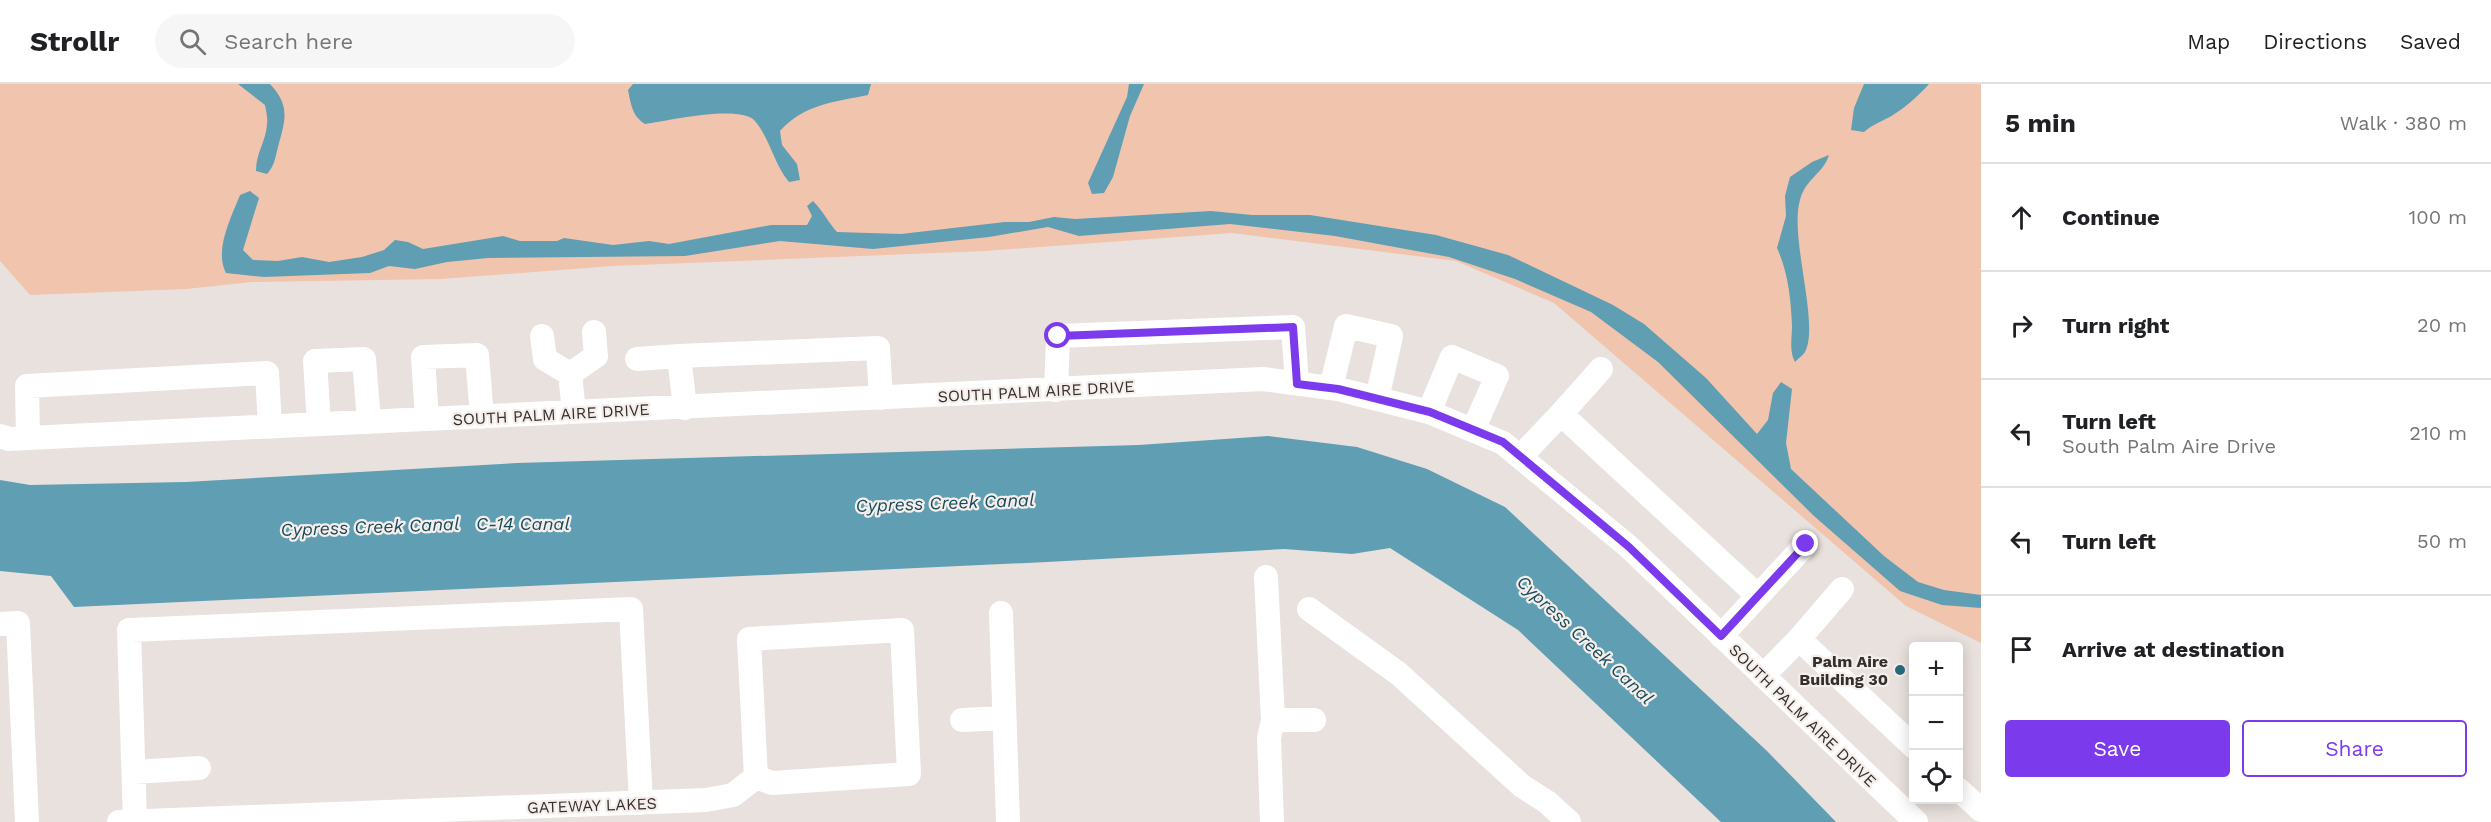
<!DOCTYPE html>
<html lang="en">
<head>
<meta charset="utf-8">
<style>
	body { margin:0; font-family:"Work Sans",sans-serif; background:#f6f6f6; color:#202124 }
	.controls { position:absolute; right:18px; bottom:18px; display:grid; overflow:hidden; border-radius:6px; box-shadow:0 3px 15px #0003 }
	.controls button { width:54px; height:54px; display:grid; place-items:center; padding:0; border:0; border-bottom:2px solid #e0e0e0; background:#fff; color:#202124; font:30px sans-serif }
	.stop { position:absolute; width:18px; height:18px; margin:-14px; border:4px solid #7c3aed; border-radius:50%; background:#fff }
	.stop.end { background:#7c3aed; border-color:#fff; box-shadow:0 2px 6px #0008 }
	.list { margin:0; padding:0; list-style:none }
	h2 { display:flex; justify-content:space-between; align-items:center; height:78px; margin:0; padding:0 24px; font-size:26px }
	h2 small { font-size:20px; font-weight:400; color:#757577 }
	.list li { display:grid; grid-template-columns:39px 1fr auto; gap:18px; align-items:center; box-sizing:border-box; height:108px; padding:0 24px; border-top:2px solid #e0e0e0 }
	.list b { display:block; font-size:22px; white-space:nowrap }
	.list p { margin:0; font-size:20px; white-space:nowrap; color:#757577 }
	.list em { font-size:20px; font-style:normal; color:#757577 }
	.actions { display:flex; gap:12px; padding:18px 24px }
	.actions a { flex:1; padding:14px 0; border:2px solid #7c3aed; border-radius:6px; text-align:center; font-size:21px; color:#7c3aed }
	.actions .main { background:#7c3aed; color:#fff }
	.icon { flex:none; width:33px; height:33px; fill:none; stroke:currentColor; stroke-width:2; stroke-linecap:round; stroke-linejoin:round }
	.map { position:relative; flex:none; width:1981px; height:738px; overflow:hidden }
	header { display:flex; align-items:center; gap:36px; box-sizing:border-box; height:84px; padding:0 30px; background:#fff; border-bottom:2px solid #e0e0e0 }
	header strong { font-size:28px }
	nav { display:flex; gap:33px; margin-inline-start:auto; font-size:21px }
	.search { width:420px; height:54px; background:#f6f6f6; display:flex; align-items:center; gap:15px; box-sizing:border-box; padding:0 21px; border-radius:33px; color:#757577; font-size:22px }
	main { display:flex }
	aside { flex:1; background:#fff }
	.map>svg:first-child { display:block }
	.green { fill:#f1c4ad }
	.water { fill:#5f9eb3 }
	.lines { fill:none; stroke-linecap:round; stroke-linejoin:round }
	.minor { stroke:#fff; stroke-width:24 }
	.route { stroke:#7c3aed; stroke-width:8 }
	.poi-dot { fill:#29697d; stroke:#f6eeea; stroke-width:2 }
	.labels { text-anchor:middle; stroke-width:4.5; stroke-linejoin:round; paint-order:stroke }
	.street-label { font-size:16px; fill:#322f2e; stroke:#f6eeea }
	.poi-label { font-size:16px; font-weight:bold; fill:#322f2e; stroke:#f6eeea; text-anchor:end }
	.water-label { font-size:18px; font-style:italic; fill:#154b5b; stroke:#f6eeea }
</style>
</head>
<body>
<header>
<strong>Strollr</strong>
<div class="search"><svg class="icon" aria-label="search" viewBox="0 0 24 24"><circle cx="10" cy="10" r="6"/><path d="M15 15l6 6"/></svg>Search here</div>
<nav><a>Map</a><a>Directions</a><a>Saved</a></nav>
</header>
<main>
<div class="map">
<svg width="1981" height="738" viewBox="0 0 1981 738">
	<rect width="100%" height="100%" fill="#e8e1dd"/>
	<path class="green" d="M 0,0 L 1981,0 L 1981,559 L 1906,522 L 1554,219 L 1456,177 L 1232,149 L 985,167 L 612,182 L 441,195 L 252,198 L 186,205 L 30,211 L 0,177 Z"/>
	<path class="water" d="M 238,0 L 270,0 C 291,22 285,37 278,63 C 275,74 275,81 267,90 L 256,87 C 256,68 266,58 267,40 C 268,34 266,27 265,21 Z
		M 633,0 L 871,0 L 868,11 C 835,18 804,20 780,47 L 782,61 L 797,80 L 800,96 L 789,98 C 774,80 770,55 755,37 C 741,20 667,37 645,40 C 632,32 631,20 628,6 Z
		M 1129,0 L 1144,0 L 1130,32 L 1113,93 L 1104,109 L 1092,110 L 1088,99 L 1127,13 Z
		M 1864,0 L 1929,0 C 1918,12 1906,23 1893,31 C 1883,37 1873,40 1864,48 L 1851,46 L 1854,24 Z
		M 1829,71 C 1823,90 1806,94 1800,116 C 1789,153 1820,240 1805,268 C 1803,271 1798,275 1795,278 C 1789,267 1792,254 1792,242 C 1791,215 1788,188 1777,164 L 1786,132 L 1785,112 L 1790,93 L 1812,78 Z
		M 250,107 L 259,114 L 243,166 L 253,176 L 278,177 L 302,173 L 329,178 L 362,173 L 384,166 L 395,156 L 408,158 L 423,165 L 503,152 L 520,157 L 557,157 L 564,154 L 613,161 L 649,157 L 669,160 L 771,141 L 807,141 L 812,132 L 807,122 L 813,117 C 823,127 828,138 837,148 L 901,150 L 1005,138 L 1029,138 L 1054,133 L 1075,135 L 1211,127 L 1252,131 L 1310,131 L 1436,151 L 1508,171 L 1613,221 L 1644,240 L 1706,294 L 1757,350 L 1768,336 L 1773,309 L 1781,298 L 1792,305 L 1786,359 L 1791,385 L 1884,472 L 1918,498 L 1944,506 L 1981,511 L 1981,524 L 1942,521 L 1900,507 L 1814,432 L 1658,278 L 1591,228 L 1515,195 L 1449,173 L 1335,152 L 1230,140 L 1079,152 L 1048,143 L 989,153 L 873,165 L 780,157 L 685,172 L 488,174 L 447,178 L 415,185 L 389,182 L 370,189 L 264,193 L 226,189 C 214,166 231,134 240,111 Z
		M 1268,352 L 1357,363 L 1427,385 L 1505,423 L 1767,667 L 1836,738 L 1721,738 L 1518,546 L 1390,464 L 1352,470 L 1284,465 L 1047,478 L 74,523 L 51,492 L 0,487 L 0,396 L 30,401 L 186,398 L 517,379 L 1139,361 Z"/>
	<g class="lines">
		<path class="minor" d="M 542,252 L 545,275 L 570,290 L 574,328
			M 637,275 L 679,272
			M 570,290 L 596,272 L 594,248
			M 1331,304 L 1346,242 L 1391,252 L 1377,315
			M 1056,306 L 1058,252 L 1293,243 L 1297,300
			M 685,324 L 679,272 L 878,264 L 881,314
			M 1429,328 L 1452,273 L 1497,292 L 1473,346
			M 1561,330 L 1601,285
			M 427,335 L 423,273 L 477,271 L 482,333
			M 319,340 L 315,277 L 364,275 L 369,338
			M 0,352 L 9,355 L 28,354 L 1263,295 L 1338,305 L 1429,328 L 1503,359 L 1629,463 L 1916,738
			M 28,354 L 27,302 L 267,289 L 270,343
			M 1520,373 L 1561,330 L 1758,512 L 1721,552
			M 1266,493 L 1273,636 L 1314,636
			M 1758,512 L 1806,460
			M 1309,525 L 1399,590 L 1522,702 L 1547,718 L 1569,738
			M 1001,529 L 1008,738
			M 0,540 L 18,539 L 27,738
			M 1799,555 L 1842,505
			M 1763,592 L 1799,555 L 1914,663
			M 962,636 L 1004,634
			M 134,688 L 199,684
			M 1958,705 L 1981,726
			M 135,737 L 129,546 L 631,525 L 641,719
			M 119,738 L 706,716 L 733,711 L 756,693 L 749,555 L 902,546 L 909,690 L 772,699 L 756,693
			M 1272,738 L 1269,654 L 1273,636"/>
	</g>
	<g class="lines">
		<path class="route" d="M 1058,252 L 1293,243 L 1297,300 L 1338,305 L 1430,328 L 1503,358 L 1629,463 L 1721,552 L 1806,460"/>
	</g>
	<circle class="poi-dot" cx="1900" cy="586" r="6"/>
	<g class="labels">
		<g class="street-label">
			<text transform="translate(1036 307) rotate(-3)" y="6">SOUTH PALM AIRE DRIVE</text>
			<text transform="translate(551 330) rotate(-3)" y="6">SOUTH PALM AIRE DRIVE</text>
			<text transform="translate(1803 631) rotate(44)" y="6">SOUTH PALM AIRE DRIVE</text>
			<text transform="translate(592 721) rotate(-2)" y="6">GATEWAY LAKES</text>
		</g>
		<g class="poi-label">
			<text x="1888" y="583">Palm Aire<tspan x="1888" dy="18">Building 30</tspan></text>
		</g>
		<g class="water-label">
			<text transform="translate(945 419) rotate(-2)" y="6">Cypress Creek Canal</text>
			<text x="523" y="446">C-14 Canal</text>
			<text transform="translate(370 443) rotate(-2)" y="6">Cypress Creek Canal</text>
			<text transform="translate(1585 556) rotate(43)" y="6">Cypress Creek Canal</text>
		</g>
	</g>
</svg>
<div class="controls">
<button>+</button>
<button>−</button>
<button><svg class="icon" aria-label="locate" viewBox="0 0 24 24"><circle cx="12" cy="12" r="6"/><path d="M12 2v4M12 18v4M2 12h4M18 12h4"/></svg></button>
</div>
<div class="stop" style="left:1058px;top:252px"></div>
<div class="stop end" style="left:1806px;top:460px"></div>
</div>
<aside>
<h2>5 min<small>Walk · 380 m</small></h2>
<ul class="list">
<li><svg class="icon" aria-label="ahead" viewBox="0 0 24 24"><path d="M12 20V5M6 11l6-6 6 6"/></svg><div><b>Continue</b></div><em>100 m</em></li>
<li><svg class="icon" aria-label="right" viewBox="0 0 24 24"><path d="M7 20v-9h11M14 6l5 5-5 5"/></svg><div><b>Turn right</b></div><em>20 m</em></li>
<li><svg class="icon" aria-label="left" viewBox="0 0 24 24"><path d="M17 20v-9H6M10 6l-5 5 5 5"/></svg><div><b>Turn left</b><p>South Palm Aire Drive</p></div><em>210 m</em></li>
<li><svg class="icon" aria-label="left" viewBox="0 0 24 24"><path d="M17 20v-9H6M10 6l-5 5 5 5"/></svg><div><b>Turn left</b></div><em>50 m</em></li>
<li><svg class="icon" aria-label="arrive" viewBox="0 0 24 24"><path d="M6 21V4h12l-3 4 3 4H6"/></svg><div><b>Arrive at destination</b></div></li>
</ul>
<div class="actions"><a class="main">Save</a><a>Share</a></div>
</aside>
</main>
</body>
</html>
